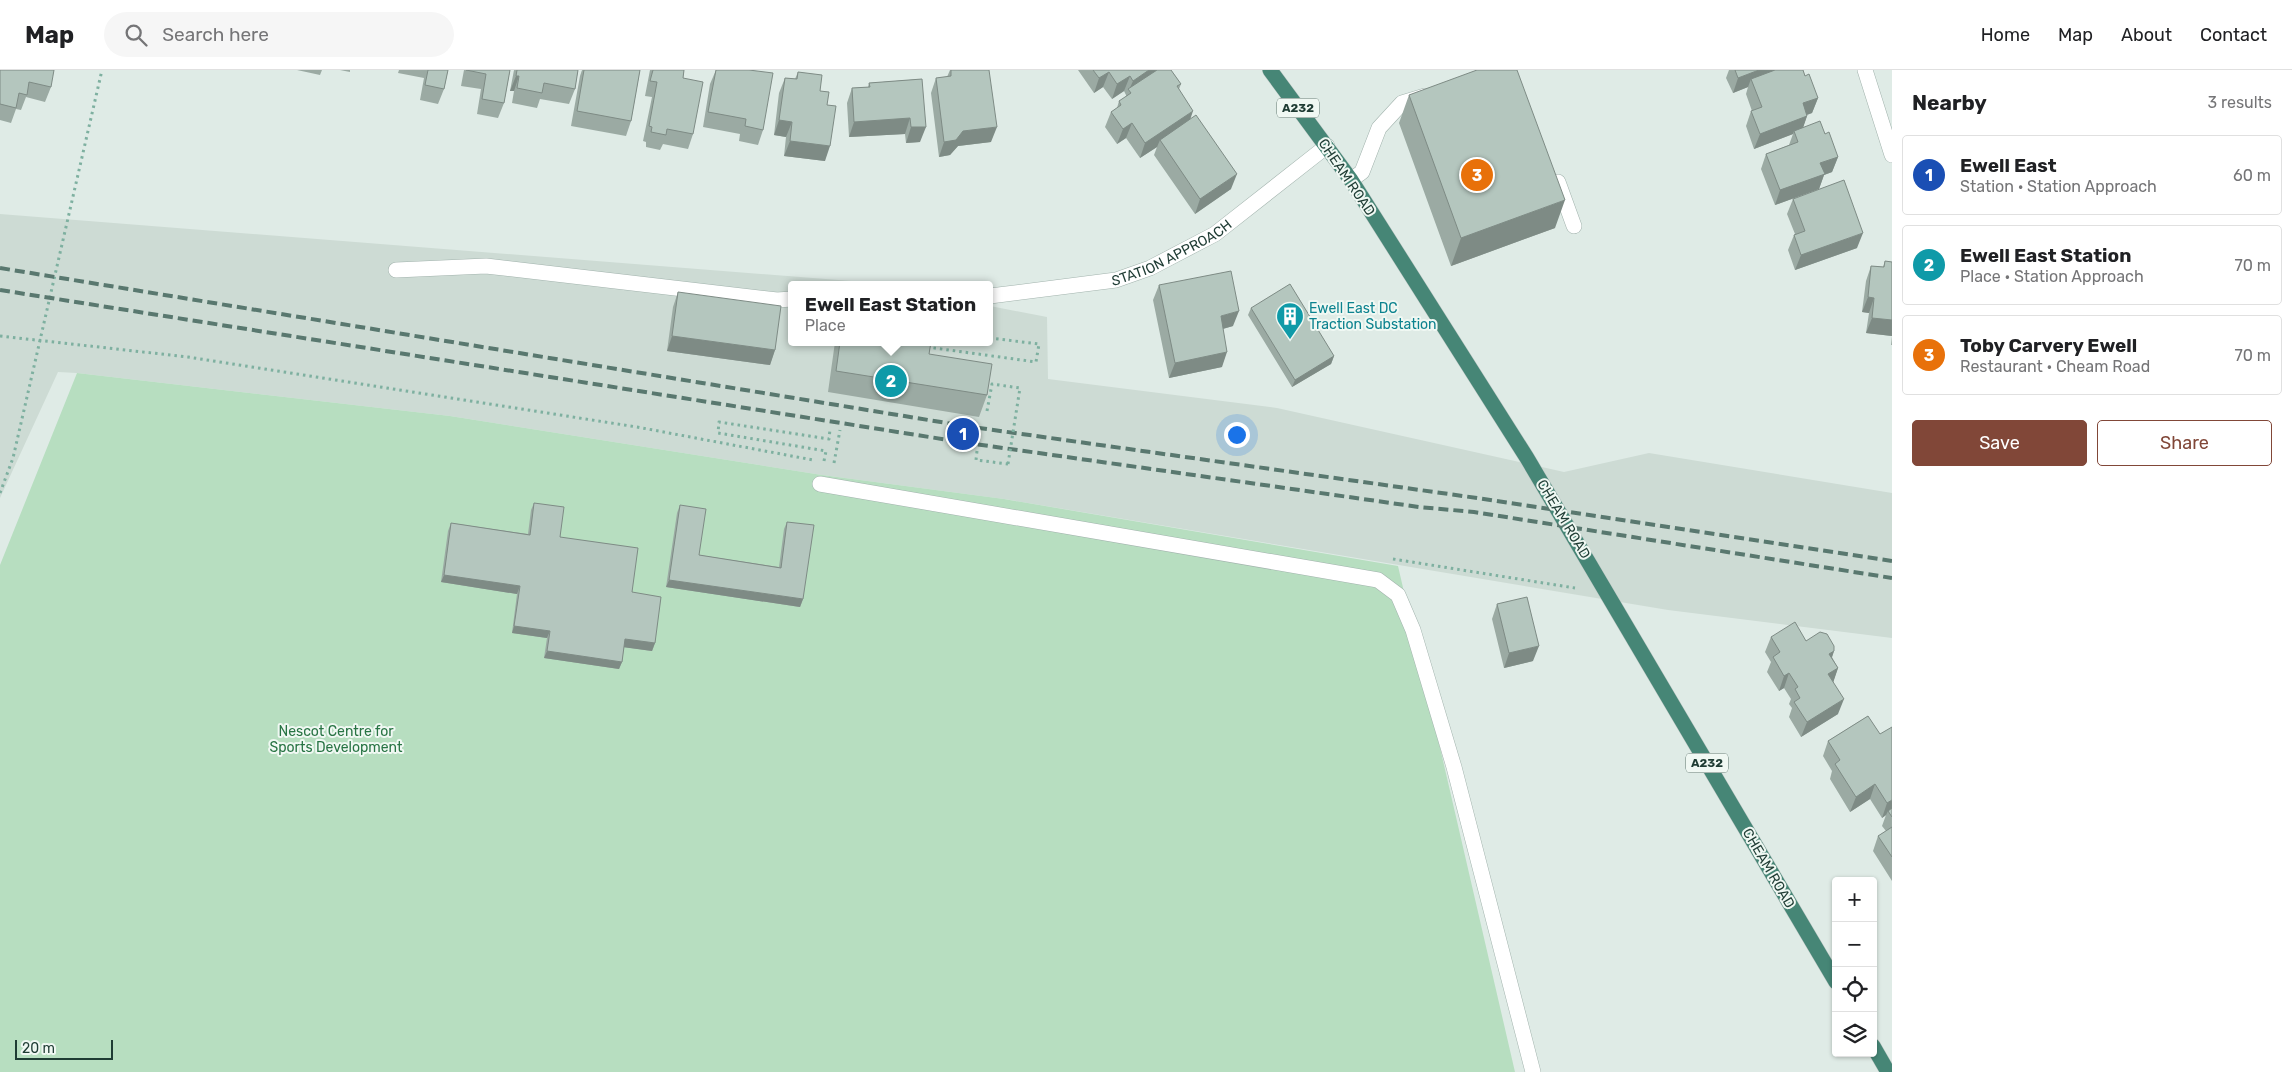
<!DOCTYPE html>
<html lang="en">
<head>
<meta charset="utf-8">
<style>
	body { margin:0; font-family:Rubik,sans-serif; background:#f6f6f6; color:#202124 }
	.controls { position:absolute; right:15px; bottom:15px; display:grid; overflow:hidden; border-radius:5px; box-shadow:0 1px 4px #0004 }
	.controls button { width:45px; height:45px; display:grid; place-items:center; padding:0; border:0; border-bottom:1px solid #e0e0e0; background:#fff; color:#202124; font:25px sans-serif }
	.scale { position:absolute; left:15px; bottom:12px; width:98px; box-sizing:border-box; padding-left:5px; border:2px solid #1f3c34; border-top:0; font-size:14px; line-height:18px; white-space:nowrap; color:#1f3c34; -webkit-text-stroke:4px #f0f8f3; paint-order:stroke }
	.you { position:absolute; left:1236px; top:364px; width:18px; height:18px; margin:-12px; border:4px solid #fff; border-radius:50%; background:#1a73e8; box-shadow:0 0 0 8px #1a73e833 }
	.badge { display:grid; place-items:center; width:32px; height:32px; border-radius:50%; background:#814738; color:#fff; font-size:16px; font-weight:700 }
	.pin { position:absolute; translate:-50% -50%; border:2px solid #fff; box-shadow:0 1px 5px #0006 }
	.popup { position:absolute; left:788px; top:211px; width:205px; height:65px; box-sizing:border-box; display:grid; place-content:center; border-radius:5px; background:#fff; filter:drop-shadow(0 1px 4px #0005); font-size:16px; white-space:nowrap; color:#757577 }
	.popup b { font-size:19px; color:#202124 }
	.popup::after { content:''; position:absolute; left:50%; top:100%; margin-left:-10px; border:10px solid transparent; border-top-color:#fff }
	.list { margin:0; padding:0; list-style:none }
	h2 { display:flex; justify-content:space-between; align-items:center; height:65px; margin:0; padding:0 20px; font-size:21px }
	h2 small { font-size:16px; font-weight:400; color:#757577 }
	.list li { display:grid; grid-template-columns:32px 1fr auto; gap:15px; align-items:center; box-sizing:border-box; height:80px; margin:0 10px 10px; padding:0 10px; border:1px solid #e0e0e0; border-radius:5px }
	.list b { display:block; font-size:19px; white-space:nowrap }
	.list p { margin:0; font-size:16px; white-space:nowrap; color:#757577 }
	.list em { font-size:16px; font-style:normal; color:#757577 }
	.actions { display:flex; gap:10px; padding:15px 20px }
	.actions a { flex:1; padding:11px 0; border:1px solid #814738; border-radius:5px; text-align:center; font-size:18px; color:#814738 }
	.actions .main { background:#814738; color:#fff }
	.icon { flex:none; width:28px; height:28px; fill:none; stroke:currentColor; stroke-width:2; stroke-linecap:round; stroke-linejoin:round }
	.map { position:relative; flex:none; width:1892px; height:1002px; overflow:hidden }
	header { display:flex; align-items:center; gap:30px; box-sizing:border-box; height:70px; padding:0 25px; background:#fff; border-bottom:1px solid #e0e0e0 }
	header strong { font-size:24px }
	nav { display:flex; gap:28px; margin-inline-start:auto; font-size:18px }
	.search { width:350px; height:45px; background:#f6f6f6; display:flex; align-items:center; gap:12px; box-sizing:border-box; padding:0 18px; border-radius:28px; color:#757577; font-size:19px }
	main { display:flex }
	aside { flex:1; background:#fff }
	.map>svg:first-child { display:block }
	.built { fill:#cddbd4 }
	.green { fill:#b7dec0 }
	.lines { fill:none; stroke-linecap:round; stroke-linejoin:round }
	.service-casing { stroke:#a2b3ad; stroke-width:16 }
	.minor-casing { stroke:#a2b3ad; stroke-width:16 }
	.trunk-casing { stroke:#c0c8c6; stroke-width:16 }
	.path { stroke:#7eb0a0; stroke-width:3; stroke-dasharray:2.5 4; stroke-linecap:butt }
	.service { stroke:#fff; stroke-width:15 }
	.minor { stroke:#fff; stroke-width:15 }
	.trunk { stroke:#468676; stroke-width:15 }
	.rail { stroke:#59786f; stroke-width:4; stroke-dasharray:10 5; stroke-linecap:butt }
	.path-bridge { stroke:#7eb0a0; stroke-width:3; stroke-dasharray:2.5 4; stroke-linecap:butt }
	.wall { fill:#9baaa3 }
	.shaded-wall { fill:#7e8b85 }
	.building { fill:#b4c6be; stroke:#7e8b85 }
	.labels { text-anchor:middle; stroke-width:4; stroke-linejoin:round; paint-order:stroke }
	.shield { fill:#f0f8f3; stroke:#5e746d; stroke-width:1 }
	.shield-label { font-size:12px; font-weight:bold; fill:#1f3c34 }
	.street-label { font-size:14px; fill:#1f3c34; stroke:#f0f8f3 }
	.culture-label { font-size:14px; fill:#0d838f; stroke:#f0f8f3; text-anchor:start }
	.park-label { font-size:14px; fill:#287444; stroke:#f0f8f3 }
</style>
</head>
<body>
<header>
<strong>Map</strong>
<div class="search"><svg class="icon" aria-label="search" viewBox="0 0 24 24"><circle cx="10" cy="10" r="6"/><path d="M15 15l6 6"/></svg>Search here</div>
<nav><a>Home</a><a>Map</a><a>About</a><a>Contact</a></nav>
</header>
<main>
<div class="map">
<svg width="1892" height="1002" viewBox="0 0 1892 1002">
	<rect width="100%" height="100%" fill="#dfebe6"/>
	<path class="built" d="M 0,144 L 864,212 L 878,215 L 792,215 L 792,272 L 990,272 L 990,236 L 1047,247 L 1048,309 L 1277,338 L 1564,402 L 1649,383 L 1892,423 L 1892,568 L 1668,540 L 1004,429 L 822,405 L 450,346 L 77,303 L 58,302 L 0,428 Z"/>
	<path class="green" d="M 77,303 L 450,346 L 822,405 L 1004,429 L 1398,496 L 1515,1002 L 0,1002 L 0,495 Z"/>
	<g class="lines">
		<g class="service-casing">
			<path id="service" d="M 1351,110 L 1362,102 L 1379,58 L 1402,33 L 1425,26
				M 1558,112 L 1574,156
				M 396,200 L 486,196 L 777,230 L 792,229
				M 820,414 L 1378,510 L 1398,525 L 1413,560 L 1454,697 L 1533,1002"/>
		</g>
		<g class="minor-casing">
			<g id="minor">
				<path d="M 1865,0 L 1892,85"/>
				<path id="s1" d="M 990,226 L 1116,210 L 1150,198 L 1215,164 L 1327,76"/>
			</g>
		</g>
		<g class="trunk-casing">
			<path id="trunk" d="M 1270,0 L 1351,110 L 1527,388 L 1836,912
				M 1873,976 L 1888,1002"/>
		</g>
		<path class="path" d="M 0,266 L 188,287 L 637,357 L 813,390
			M 927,277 L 1036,292 L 1039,274 L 990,268
			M 987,341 L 992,314 L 1020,318
			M 977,381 L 976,390 L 1008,394
			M 824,391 L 826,381 L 718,363 L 719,352 L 829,369 L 830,359
			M 834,393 L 840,360
			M 0,423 L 13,388 L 102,0
			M 1393,489 L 1575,518"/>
		<use href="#service" class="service"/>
		<use href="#minor" class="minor"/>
		<use href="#trunk" class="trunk"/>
		<path class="rail" d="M 0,198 L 965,356 L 1477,428 L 1892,491
			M 0,220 L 961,372 L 1419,437 L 1474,442 L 1892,508"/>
		<path class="path-bridge" d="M 1008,394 L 1020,318"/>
	</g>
	<path class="wall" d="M 0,0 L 51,17 L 45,32 L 26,27 L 21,40 L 16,39 L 11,53 L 0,50 Z
		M 297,0 L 322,0 L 320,5 Z
		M 340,0 L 350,0 L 350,2 Z
		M 399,0 L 448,0 L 444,19 L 438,34 L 420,30 L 424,8 L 398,3 Z
		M 464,0 L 510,0 L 504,33 L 498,48 L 477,44 L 481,19 L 461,16 Z
		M 514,0 L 578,0 L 575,19 L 569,34 L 540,29 L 537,38 L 512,33 L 514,21 L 510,21 Z
		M 582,0 L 640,0 L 631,51 L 626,66 L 571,56 L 580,6 Z
		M 650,0 L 684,0 L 683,8 L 693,64 L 688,79 L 663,74 L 660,80 L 646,77 L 646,72 L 643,71 L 652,27 L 645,26 Z
		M 716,0 L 749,0 L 763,60 L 758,75 L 739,71 L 740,64 L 703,57 L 710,14 Z
		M 950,0 L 972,0 L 991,72 L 958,76 L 950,85 L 939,87 L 931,23 L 936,8 L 947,7 Z
		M 1078,0 L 1171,0 L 1181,14 L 1179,19 L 1190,49 L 1231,119 L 1195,144 L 1154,85 L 1157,77 L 1140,88 L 1126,68 L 1117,74 L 1105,57 L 1111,42 L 1117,38 L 1119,31 L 1126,27 L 1126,25 L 1124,21 L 1112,29 L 1103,17 L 1094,23 Z
		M 1729,0 L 1803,0 L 1805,6 L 1818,28 L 1812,43 L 1807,45 L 1807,46 L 1803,57 L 1825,64 L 1838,87 L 1832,102 L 1824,105 L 1819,119 L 1775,135 L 1761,99 L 1766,84 L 1789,75 L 1793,64 L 1754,79 L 1746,56 L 1751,41 L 1752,41 L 1746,24 L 1748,17 L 1733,23 L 1726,8 Z
		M 798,2 L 820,21 L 827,35 L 825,91 L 784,86 L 786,67 L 774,65 L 779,23 L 785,8 L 795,9 Z
		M 922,9 L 920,72 L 906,73 L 905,64 L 849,67 L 847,33 L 852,18 L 868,17 L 869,13 Z
		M 1409,25 L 1555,158 L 1451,196 L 1399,53 Z
		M 1793,129 L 1857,178 L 1795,200 L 1788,180 L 1794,165 L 1795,164 L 1787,144 Z
		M 1885,191 L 1892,192 L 1892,275 L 1891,275 L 1892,266 L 1866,263 L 1869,243 L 1862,242 L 1866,211 L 1871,196 L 1883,197 Z
		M 1159,215 L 1233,256 L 1223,259 L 1222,297 L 1169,308 L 1153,230 Z
		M 678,222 L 775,280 L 770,295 L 667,281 L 673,237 Z
		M 1251,238 L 1334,286 L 1331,294 L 1292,317 L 1248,245 Z
		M 835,272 L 931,272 L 929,284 L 987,325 L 979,347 L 828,322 Z
		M 534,433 L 560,467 L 632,522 L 655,573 L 652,581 L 624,577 L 622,592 L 619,599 L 544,588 L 547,568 L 512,563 L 517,524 L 441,512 L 448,461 L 451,453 L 528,464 L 531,440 Z
		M 680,435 L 699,485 L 779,497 L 784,459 L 787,452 L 803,529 L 800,537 L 666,517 L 677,443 Z
		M 1497,534 L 1533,591 L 1504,598 L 1492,549 Z
		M 1771,567 L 1806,571 L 1834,581 L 1832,587 L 1838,598 L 1833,612 L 1838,644 L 1801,667 L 1789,647 L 1792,638 L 1789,634 L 1791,629 L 1784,618 L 1779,621 L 1767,602 L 1771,592 L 1765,582 Z
		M 1868,646 L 1892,747 L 1892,811 L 1873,781 L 1878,766 L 1886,761 L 1882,756 L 1886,745 L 1882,748 L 1870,729 L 1850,742 L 1830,709 L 1832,701 L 1823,686 L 1828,671 Z"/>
	<path class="shaded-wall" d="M 1149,0 L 1159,0 L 1129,20 L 1133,11 Z
		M 1759,0 L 1792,0 L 1751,9 L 1748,17 L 1733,23 L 1738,8 Z
		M 1109,2 L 1103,17 L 1094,23 L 1099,8 Z
		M 516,6 L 519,6 L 514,21 L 510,21 Z
		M 1130,6 L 1124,21 L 1112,29 L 1117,14 Z
		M 1818,28 L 1812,43 L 1797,48 L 1803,33 Z
		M 1193,41 L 1188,56 L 1160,70 L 1157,77 L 1140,88 L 1145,73 Z
		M 1807,46 L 1802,61 L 1794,61 L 1793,64 L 1754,79 L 1760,64 Z
		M 910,48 L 905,64 L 849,67 L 854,52 Z
		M 779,50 L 792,52 L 786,67 L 774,65 Z
		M 1132,53 L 1126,68 L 1117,74 L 1123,59 Z
		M 911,57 L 926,57 L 920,72 L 906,73 Z
		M 997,57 L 991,72 L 958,76 L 950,85 L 939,87 L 944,72 L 963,61 Z
		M 790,71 L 830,76 L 825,91 L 784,86 Z
		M 1838,87 L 1832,102 L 1824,105 L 1819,119 L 1775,135 L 1780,120 L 1820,93 Z
		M 1237,104 L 1231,119 L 1195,144 L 1200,129 Z
		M 1565,130 L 1555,158 L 1451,196 L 1461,168 Z
		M 1863,163 L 1857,178 L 1795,200 L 1801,185 Z
		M 1868,227 L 1874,228 L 1869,243 L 1862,242 Z
		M 1239,241 L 1233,256 L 1215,261 L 1221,246 Z
		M 1872,248 L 1892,250 L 1892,266 L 1866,263 Z
		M 672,266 L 775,280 L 770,295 L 667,281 Z
		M 1227,282 L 1222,297 L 1169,308 L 1175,293 Z
		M 1334,286 L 1331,294 L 1292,317 L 1295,310 Z
		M 444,505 L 520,516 L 517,524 L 441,512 Z
		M 669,510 L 803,529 L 800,537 L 666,517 Z
		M 514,556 L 550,561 L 547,568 L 512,563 Z
		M 625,569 L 655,573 L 652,581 L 622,577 Z
		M 1539,576 L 1533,591 L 1504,598 L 1509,583 Z
		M 547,581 L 622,592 L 619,599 L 544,588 Z
		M 1834,581 L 1829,596 L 1829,584 Z
		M 1838,598 L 1833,613 L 1828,604 Z
		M 1789,603 L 1784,618 L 1779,621 L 1784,606 Z
		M 1844,629 L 1838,644 L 1801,667 L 1807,652 Z
		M 1875,714 L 1870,729 L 1850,742 L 1856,727 Z
		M 1892,730 L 1892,741 L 1888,741 L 1886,745 L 1882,748 L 1887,733 Z"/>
	<path class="building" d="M 0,0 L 54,0 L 51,17 L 29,12 L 27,25 L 19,23 L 16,38 L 0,34 Z
		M 428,0 L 448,0 L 444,19 L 425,15 Z
		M 466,0 L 510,0 L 504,33 L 482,29 L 486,4 Z
		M 517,0 L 578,0 L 575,19 L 544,13 L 542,23 L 517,18 L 519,6 L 516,6 Z
		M 584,0 L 640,0 L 631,51 L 577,41 Z
		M 653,0 L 684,0 L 683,8 L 703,12 L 693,64 L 667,59 L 666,65 L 651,62 L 652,57 L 649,56 L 657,12 L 650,11 Z
		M 716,0 L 749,0 L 773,3 L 763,60 L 745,56 L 746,49 L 708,42 Z
		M 951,0 L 989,0 L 997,57 L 963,61 L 956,70 L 944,72 L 936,8 L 951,6 Z
		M 1093,0 L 1149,0 L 1133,11 L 1130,6 L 1117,14 L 1109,2 L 1099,8 Z
		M 1157,0 L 1171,0 L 1181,14 L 1177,16 L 1193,41 L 1145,73 L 1132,53 L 1123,59 L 1111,42 L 1121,35 L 1119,31 L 1131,23 L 1128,19 Z
		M 1477,0 L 1517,0 L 1565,130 L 1461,168 L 1409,25 Z
		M 1735,0 L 1759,0 L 1738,8 Z
		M 1775,0 L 1803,0 L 1805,6 L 1809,4 L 1818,28 L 1803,33 L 1807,46 L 1760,64 L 1751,41 L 1762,37 L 1751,9 Z
		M 798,2 L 822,5 L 820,21 L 829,22 L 827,35 L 836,36 L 830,76 L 790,71 L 792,52 L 779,50 L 785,8 L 797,9 Z
		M 922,9 L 926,57 L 911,57 L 910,48 L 854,52 L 852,18 L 870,17 L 869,13 Z
		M 1196,45 L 1237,104 L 1200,129 L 1160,70 Z
		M 1820,51 L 1825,64 L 1829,62 L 1838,87 L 1820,93 L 1825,104 L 1780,120 L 1766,84 L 1798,72 L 1794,61 Z
		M 1844,110 L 1863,163 L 1801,185 L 1794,165 L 1805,161 L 1793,129 Z
		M 1885,191 L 1892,192 L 1892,250 L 1872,248 L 1874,228 L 1868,227 L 1871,196 L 1884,197 Z
		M 1231,201 L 1239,241 L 1221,246 L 1227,282 L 1175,293 L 1159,215 Z
		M 1290,214 L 1334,286 L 1295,310 L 1251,238 Z
		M 678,222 L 781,236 L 775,280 L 672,266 Z
		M 840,272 L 931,272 L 929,284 L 992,294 L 987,325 L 836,301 Z
		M 534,433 L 564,437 L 560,467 L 638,478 L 632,522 L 661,527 L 655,573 L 625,569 L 622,592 L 547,581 L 550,561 L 514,556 L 520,516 L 444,505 L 451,453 L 530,465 Z
		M 680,435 L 706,439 L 699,485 L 781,498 L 787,452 L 814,455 L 803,529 L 669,510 Z
		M 1527,527 L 1539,576 L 1509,583 L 1497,534 Z
		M 1795,552 L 1806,571 L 1820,562 L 1827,564 L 1834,576 L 1834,581 L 1829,584 L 1838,598 L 1828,604 L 1844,629 L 1807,652 L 1794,632 L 1800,628 L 1795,619 L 1798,617 L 1789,603 L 1784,606 L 1773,587 L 1780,582 L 1771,567 Z
		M 1868,646 L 1880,664 L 1892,657 L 1892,730 L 1887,733 L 1875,714 L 1856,727 L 1835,694 L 1840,690 L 1828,671 Z
		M 1892,738 L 1892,747 L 1888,741 Z
		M 1892,757 L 1892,787 L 1878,766 Z"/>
	<defs>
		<g id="building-pin" transform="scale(1.4375)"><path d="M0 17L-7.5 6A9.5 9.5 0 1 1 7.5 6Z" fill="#0f9aa8" stroke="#f0f8f3"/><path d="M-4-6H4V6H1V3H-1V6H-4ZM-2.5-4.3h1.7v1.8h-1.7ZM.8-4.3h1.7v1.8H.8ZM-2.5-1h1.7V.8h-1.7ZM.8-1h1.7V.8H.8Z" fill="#fff"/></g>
	</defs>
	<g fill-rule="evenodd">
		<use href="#building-pin" x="1290" y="246"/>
	</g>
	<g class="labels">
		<g class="shield">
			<rect x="1277" y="28.5" width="42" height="19" rx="4"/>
			<rect x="1686" y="683.5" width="42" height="19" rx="4"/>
		</g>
		<g class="shield-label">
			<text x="1298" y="42">A232</text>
			<text x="1707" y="697">A232</text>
		</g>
		<g class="street-label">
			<text transform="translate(1347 107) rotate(56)" y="5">CHEAM ROAD</text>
			<text dy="5" stroke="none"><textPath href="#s1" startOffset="189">STATION APPROACH</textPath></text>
			<text transform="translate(1564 449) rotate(59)" y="5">CHEAM ROAD</text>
			<text transform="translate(1769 798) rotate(60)" y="5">CHEAM ROAD</text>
		</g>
		<g class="culture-label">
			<text x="1309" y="243">Ewell East DC<tspan x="1309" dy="16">Traction Substation</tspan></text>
		</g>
		<g class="park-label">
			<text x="336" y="666">Nescot Centre for<tspan x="336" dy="16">Sports Development</tspan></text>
		</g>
	</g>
</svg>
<div class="controls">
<button>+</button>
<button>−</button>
<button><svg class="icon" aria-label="locate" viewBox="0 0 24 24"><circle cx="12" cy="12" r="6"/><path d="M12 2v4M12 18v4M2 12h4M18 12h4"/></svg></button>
<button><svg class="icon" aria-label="layers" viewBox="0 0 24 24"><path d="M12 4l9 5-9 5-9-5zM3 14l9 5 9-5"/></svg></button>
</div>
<div class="scale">20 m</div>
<div class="you"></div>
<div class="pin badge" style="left:963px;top:364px;background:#1a4fb4">1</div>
<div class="pin badge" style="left:891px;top:311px;background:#0f9aa8">2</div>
<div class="popup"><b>Ewell East Station</b>Place</div>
<div class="pin badge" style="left:1477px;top:105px;background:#e8710a">3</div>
</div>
<aside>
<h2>Nearby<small>3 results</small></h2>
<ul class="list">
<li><span class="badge" style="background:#1a4fb4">1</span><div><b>Ewell East</b><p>Station · Station Approach</p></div><em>60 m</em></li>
<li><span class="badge" style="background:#0f9aa8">2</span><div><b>Ewell East Station</b><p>Place · Station Approach</p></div><em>70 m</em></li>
<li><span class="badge" style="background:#e8710a">3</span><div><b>Toby Carvery Ewell</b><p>Restaurant · Cheam Road</p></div><em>70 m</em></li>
</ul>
<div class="actions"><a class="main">Save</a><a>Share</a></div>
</aside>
</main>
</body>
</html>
